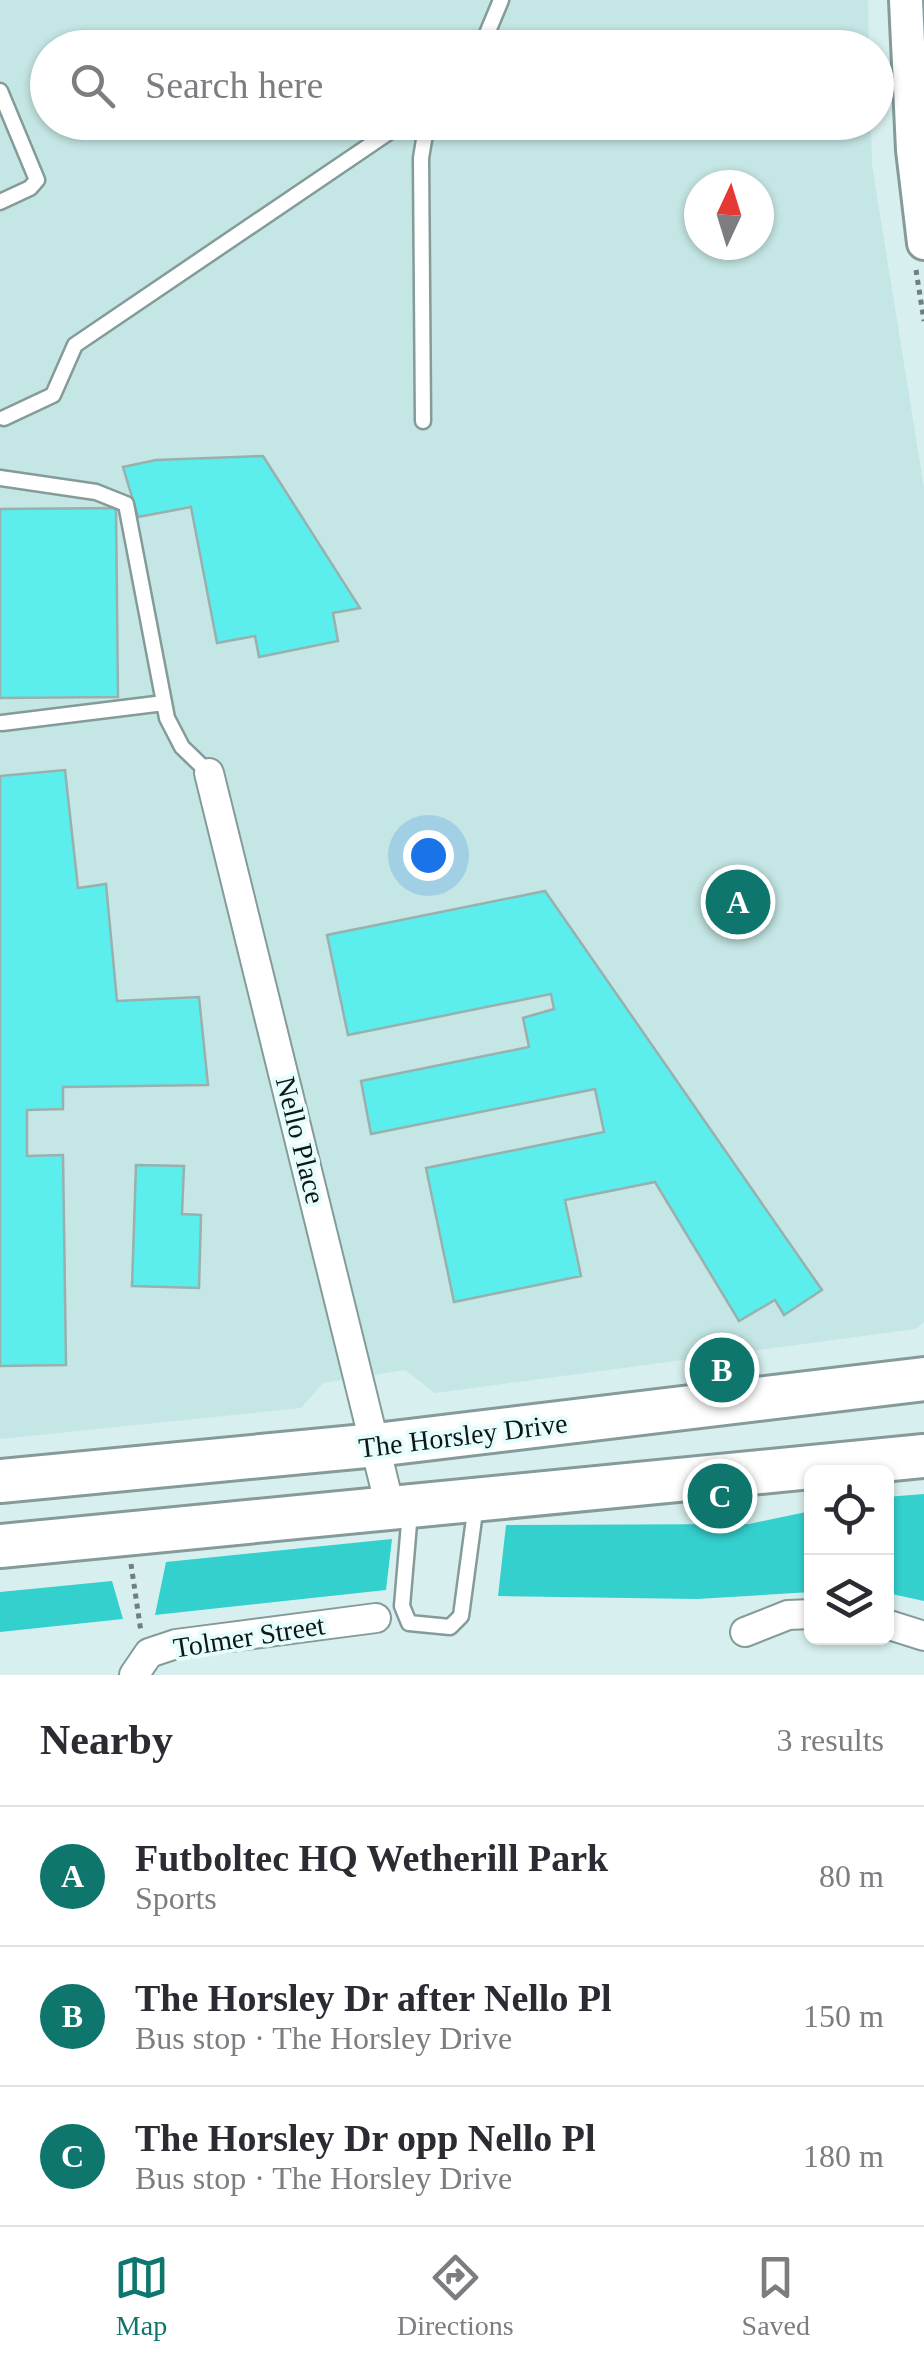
<!DOCTYPE html>
<html lang="en">
<head>
<meta charset="utf-8">
<style>
	body { margin:0; font-family:Georgia,serif; background:#f7f7f7; color:#2b2b33 }
	.controls { position:absolute; right:30px; bottom:30px; display:grid; overflow:hidden; border-radius:15px; box-shadow:0 2px 8px #0004 }
	.controls button { width:90px; height:90px; display:grid; place-items:center; padding:0; border:0; border-bottom:2px solid #e1e1e2; background:#fff; color:#2b2b33; font:50px sans-serif }
	.compass { position:absolute; left:684px; top:170px; width:90px; height:90px; border-radius:50%; background:#fff; box-shadow:0 2px 8px #0004; rotate:4deg }
	.you { position:absolute; left:428px; top:855px; width:35px; height:35px; margin:-25px; border:8px solid #fff; border-radius:50%; background:#1a73e8; box-shadow:0 0 0 15px #1a73e833 }
	.badge { display:grid; place-items:center; width:65px; height:65px; border-radius:50%; background:#0f766e; color:#fff; font-size:32px; font-weight:700 }
	.pin { position:absolute; translate:-50% -50%; border:5px solid #fff; box-shadow:0 2px 10px #0006 }
	.list { margin:0; padding:0; list-style:none }
	h2 { display:flex; justify-content:space-between; align-items:center; height:130px; margin:0; padding:0 40px; font-size:42px }
	h2 small { font-size:32px; font-weight:400; color:#7c7c81 }
	.list li { display:grid; grid-template-columns:65px 1fr auto; gap:30px; align-items:center; box-sizing:border-box; height:140px; padding:0 40px; border-top:2px solid #e1e1e2 }
	.list b { display:block; font-size:38px; white-space:nowrap }
	.list p { margin:0; font-size:32px; white-space:nowrap; color:#7c7c81 }
	.list em { font-size:32px; font-style:normal; color:#7c7c81 }
	.icon { flex:none; width:55px; height:55px; fill:none; stroke:currentColor; stroke-width:2; stroke-linecap:round; stroke-linejoin:round }
	.map { position:relative; flex:none; width:924px; height:1675px; overflow:hidden }
	.search { position:absolute; background:#fff; box-shadow:0 2px 8px #0004; left:30px; right:30px; top:30px; height:110px; display:flex; align-items:center; gap:25px; box-sizing:border-box; padding:0 35px; border-radius:55px; color:#7c7c81; font-size:38px }
	.sheet { height:550px; background:#fff }
	nav { display:flex; justify-content:space-around; align-items:center; box-sizing:border-box; height:140px; border-top:2px solid #e1e1e2; background:#fff; font-size:28px; color:#7c7c81 }
	nav a { display:grid; justify-items:center; gap:5px }
	nav .on { color:#0f766e }
	.map>svg:first-child { display:block }
	.built { fill:#c4e6e4; fill-rule:evenodd }
	.forest { fill:#33d0ce }
	.building { fill:#5beeec; stroke:#99b0af; stroke-width:2.5 }
	.lines { fill:none; stroke-linecap:round; stroke-linejoin:round }
	.service-casing { stroke:#849b9a; stroke-width:19 }
	.minor-casing { stroke:#849b9a; stroke-width:32 }
	.tertiary-casing { stroke:#849b9a; stroke-width:38 }
	.primary-casing { stroke:#849b9a; stroke-width:48 }
	.path { stroke:#6e7f7e; stroke-width:5; stroke-dasharray:5 5; stroke-linecap:butt }
	.service { stroke:#fff; stroke-width:14 }
	.minor { stroke:#fff; stroke-width:28 }
	.tertiary { stroke:#fff; stroke-width:32 }
	.primary { stroke:#fff; stroke-width:42 }
	.labels { text-anchor:middle; stroke-width:8; stroke-linejoin:round; paint-order:stroke }
	.street-label { font-size:28px; fill:#0e1616; stroke:#e5fdfc }
</style>
</head>
<body>
<div class="map">
<svg width="924" height="1675" viewBox="0 0 924 1675">
	<rect width="100%" height="100%" fill="#d7f0ef"/>
	<path class="built" d="M 0,0 L 868,0 L 869,47 L 48,48 L 48,122 L 871,123 L 872,165 L 924,488 L 924,1322 L 915,1329 L 435,1393 L 405,1370 L 323,1383 L 301,1408 L 0,1439 ZM 699,185 L 759,185 L 759,245 L 699,245 Z"/>
	<path class="forest" d="M 924,1494 L 924,1601 L 887,1593 L 886,1497 Z
		M 811,1511 L 811,1592 L 697,1599 L 498,1596 L 506,1525 L 749,1524 Z
		M 392,1539 L 386,1590 L 155,1615 L 166,1562 Z
		M 112,1581 L 123,1619 L 0,1632 L 0,1592 Z"/>
	<path class="building" d="M 263,456 L 360,608 L 333,613 L 338,641 L 259,657 L 255,636 L 217,643 L 191,507 L 138,517 L 123,467 L 156,460 Z
		M 116,508 L 118,697 L 0,698 L 0,509 Z
		M 65,770 L 78,888 L 106,884 L 117,1001 L 199,997 L 208,1085 L 63,1087 L 63,1109 L 27,1110 L 27,1156 L 63,1155 L 66,1365 L 0,1366 L 0,776 Z
		M 545,891 L 822,1290 L 784,1315 L 775,1300 L 739,1321 L 655,1182 L 565,1200 L 581,1276 L 454,1302 L 426,1168 L 604,1132 L 595,1089 L 371,1134 L 361,1081 L 529,1047 L 523,1018 L 554,1009 L 551,994 L 348,1035 L 327,935 Z
		M 136,1165 L 184,1166 L 182,1214 L 201,1215 L 199,1288 L 132,1286 Z"/>
	<g class="lines">
		<g class="service-casing">
			<path id="service" d="M 481,48 L 501,0
				M 0,91 L 37,180 L 30,188 L 0,202
				M 4,418 L 53,395 L 75,345 L 404,122
				M 423,421 L 421,158 L 427,122
				M 0,478 L 96,492 L 126,504 L 167,718 L 182,747 L 209,773
				M 2,723 L 164,703
				M 410,1512 L 402,1606 L 409,1623 L 450,1627 L 461,1616 L 476,1504"/>
		</g>
		<g class="minor-casing">
			<path id="minor" d="M 209,773 L 390,1507
				M 886,1624 L 924,1636
				M 745,1632 L 788,1615 L 812,1614
				M 134,1675 L 149,1653 L 176,1644 L 376,1618"/>
		</g>
		<g class="tertiary-casing">
			<path id="tertiary" d="M 906,0 L 913,150 L 924,243"/>
		</g>
		<g class="primary-casing">
			<path id="primary" d="M 0,1481 L 376,1445 L 924,1379
				M 0,1546 L 924,1456"/>
		</g>
		<path class="path" d="M 916,270 L 924,321
			M 131,1564 L 141,1632"/>
		<use href="#service" class="service"/>
		<use href="#minor" class="minor"/>
		<use href="#tertiary" class="tertiary"/>
		<use href="#primary" class="primary"/>
	</g>
	<g class="labels">
		<g class="street-label">
			<text transform="translate(301 1140) rotate(76)" y="10">Nello Place</text>
			<text transform="translate(463 1435) rotate(-7)" y="10">The Horsley Drive</text>
			<text transform="translate(249 1636) rotate(-9)" y="10">Tolmer Street</text>
		</g>
	</g>
</svg>
<div class="controls">
<button><svg class="icon" aria-label="locate" viewBox="0 0 24 24"><circle cx="12" cy="12" r="6"/><path d="M12 2v4M12 18v4M2 12h4M18 12h4"/></svg></button>
<button><svg class="icon" aria-label="layers" viewBox="0 0 24 24"><path d="M12 4l9 5-9 5-9-5zM3 14l9 5 9-5"/></svg></button>
</div>
<svg class="compass" viewBox="-18 -18 36 36"><path d="M0-13l5 13h-10z" fill="#e53935"/><path d="M0 13l5-13h-10z" fill="#7c7c81"/></svg>
<div class="you"></div>
<div class="pin badge" style="left:738px;top:902px">A</div>
<div class="pin badge" style="left:722px;top:1370px">B</div>
<div class="pin badge" style="left:720px;top:1496px">C</div>
<div class="search"><svg class="icon" aria-label="search" viewBox="0 0 24 24"><circle cx="10" cy="10" r="6"/><path d="M15 15l6 6"/></svg>Search here</div>
</div>
<section class="sheet">
<h2>Nearby<small>3 results</small></h2>
<ul class="list">
<li><span class="badge">A</span><div><b>Futboltec HQ Wetherill Park</b><p>Sports</p></div><em>80 m</em></li>
<li><span class="badge">B</span><div><b>The Horsley Dr after Nello Pl</b><p>Bus stop · The Horsley Drive</p></div><em>150 m</em></li>
<li><span class="badge">C</span><div><b>The Horsley Dr opp Nello Pl</b><p>Bus stop · The Horsley Drive</p></div><em>180 m</em></li>
</ul>
</section>
<nav>
<a class="on"><svg class="icon" aria-label="map" viewBox="0 0 24 24"><path d="M3 6l6-2 6 2 6-2v14l-6 2-6-2-6 2zM9 4v14M15 6v14"/></svg>Map</a>
<a><svg class="icon" aria-label="directions" viewBox="0 0 24 24"><path d="M12 3l9 9-9 9-9-9zM9 14v-3h6M13 9l2 2-2 2"/></svg>Directions</a>
<a><svg class="icon" aria-label="saved" viewBox="0 0 24 24"><path d="M7 4h10v16l-5-4-5 4z"/></svg>Saved</a>
</nav>
</body>
</html>
